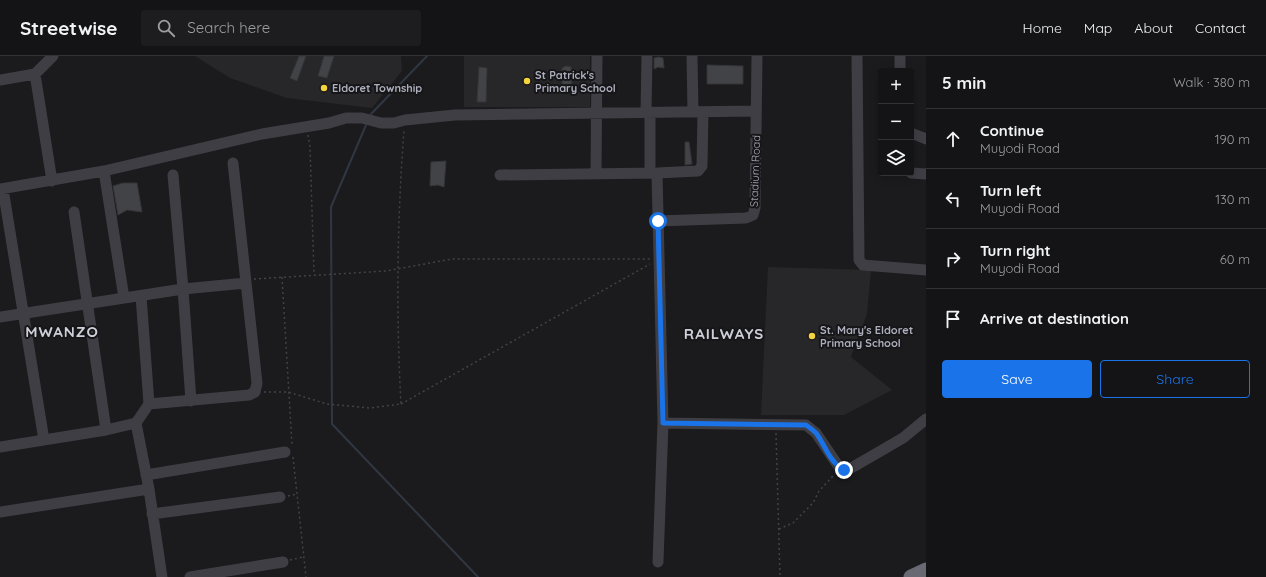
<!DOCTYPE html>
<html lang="en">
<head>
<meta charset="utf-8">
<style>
	body { margin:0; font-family:Quicksand,sans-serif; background:#1d1d1f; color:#f1f3f6 }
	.controls { position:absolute; right:12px; top:12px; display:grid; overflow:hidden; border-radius:4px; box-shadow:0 2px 10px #0003 }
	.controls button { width:36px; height:36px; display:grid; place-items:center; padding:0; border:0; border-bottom:1px solid #333335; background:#141416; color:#f1f3f6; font:20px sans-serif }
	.stop { position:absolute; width:12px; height:12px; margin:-9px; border:3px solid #1a73e8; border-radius:50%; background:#fff }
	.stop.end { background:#1a73e8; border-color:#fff; box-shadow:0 1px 4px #0008 }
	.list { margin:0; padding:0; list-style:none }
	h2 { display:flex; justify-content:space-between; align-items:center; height:52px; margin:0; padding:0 16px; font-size:17px }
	h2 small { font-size:13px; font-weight:400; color:#9d9ea1 }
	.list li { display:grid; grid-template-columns:26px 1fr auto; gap:12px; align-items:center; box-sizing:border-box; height:60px; padding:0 16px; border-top:1px solid #333335 }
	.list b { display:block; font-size:15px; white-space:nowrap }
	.list p { margin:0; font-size:13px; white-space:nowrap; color:#9d9ea1 }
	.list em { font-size:13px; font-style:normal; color:#9d9ea1 }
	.actions { display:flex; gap:8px; padding:12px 16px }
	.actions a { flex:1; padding:9px 0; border:1px solid #1a73e8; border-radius:4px; text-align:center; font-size:14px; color:#1a73e8 }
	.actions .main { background:#1a73e8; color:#fff }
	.icon { flex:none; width:22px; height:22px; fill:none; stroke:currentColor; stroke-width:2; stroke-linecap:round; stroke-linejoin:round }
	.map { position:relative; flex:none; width:926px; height:521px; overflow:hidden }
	header { display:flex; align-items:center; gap:24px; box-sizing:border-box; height:56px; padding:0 20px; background:#141416; border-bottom:1px solid #333335 }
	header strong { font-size:19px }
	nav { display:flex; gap:22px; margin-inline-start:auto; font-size:14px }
	.search { width:280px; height:36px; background:#1d1d1f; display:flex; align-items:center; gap:10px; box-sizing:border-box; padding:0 14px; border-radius:4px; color:#9d9ea1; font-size:15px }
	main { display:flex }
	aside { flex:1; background:#141416 }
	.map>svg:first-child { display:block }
	.built { fill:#27272a }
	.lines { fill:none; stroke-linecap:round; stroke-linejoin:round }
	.stream { stroke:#303742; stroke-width:2 }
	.building { fill:#424347; stroke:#353539 }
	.path { stroke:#424249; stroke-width:1.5; stroke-dasharray:2 3; stroke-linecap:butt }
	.minor { stroke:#3e3e44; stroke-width:11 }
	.highway { stroke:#686973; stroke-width:15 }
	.route { stroke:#1a73e8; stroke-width:5 }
	.poi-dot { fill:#f4d43c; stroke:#161618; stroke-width:1.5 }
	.labels { text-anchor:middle; stroke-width:4; stroke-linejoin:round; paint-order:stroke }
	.poi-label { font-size:11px; font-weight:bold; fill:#adafbd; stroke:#161618; text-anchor:start }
	.street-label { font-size:11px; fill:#adafbd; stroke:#161618 }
	.district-label { font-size:15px; font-weight:bold; letter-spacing:1px; fill:#cecfd8; stroke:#161618 }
</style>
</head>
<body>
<header>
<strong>Streetwise</strong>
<div class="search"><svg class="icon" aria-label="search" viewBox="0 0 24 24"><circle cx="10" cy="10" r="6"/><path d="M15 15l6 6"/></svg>Search here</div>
<nav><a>Home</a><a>Map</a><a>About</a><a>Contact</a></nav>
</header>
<main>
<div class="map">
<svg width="926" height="521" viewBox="0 0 926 521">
	<rect width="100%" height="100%" fill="#1b1b1d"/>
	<path class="built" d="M 195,0 L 401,0 L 402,15 L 372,52 L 287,42 L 230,22 Z
		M 464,0 L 590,0 L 590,51 L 464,51 Z
		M 768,211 L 871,214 L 867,258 L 851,301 L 892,334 L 844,359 L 761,359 Z"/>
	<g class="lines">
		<path class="stream" d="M 371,58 L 427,0
			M 366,69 L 331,151 L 332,368 L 478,521"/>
	</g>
	<path class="building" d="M 299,0 L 306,0 L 297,25 L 290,22 Z
		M 324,0 L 334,0 L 327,22 L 318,20 Z
		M 659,1 L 663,2 L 664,12 L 658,11 L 654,13 L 654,2 Z
		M 707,9 L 743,10 L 743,28 L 707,28 Z
		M 566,10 L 571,11 L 572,32 L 562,32 L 562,12 Z
		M 479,11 L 487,12 L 486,46 L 477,46 Z
		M 685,86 L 689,86 L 692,108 L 685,109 Z
		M 446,105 L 444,131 L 438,129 L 430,130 L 431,106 Z
		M 123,127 L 137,127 L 142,156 L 127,154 L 118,159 L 113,130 Z"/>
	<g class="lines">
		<path class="path" d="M 308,79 L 310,91 L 314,218
			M 282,221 L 292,389
			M 254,223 L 386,215 L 452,203 L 651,203
			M 264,336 L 288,336 L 327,348 L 370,352 L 401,348 C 396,257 397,166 404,74
			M 401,348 L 650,208
			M 776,377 L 780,521
			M 293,401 L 306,521
			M 288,440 L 297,438
			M 779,473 L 793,467 L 813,447 L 819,435 L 835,418
			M 290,504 L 303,501"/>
		<path class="minor" d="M 692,0 L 693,56
			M 857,0 L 859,204 L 863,209 L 926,214
			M 900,15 L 900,0
			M 35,18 L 52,125
			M 0,24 L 35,18 L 53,0
			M 646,57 L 647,0
			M 650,57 L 650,116
			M 911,77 L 926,83
			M 104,115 L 124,242
			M 596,117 L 597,0
			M 657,117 L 663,367 L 658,506
			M 911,117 L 926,118
			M 173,119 L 183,233 L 191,345
			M 500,119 L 657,117 L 698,115 L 702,110 L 703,56
			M 0,133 L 104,115 L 262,78 L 329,67 L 346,62 L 362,62 L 381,67 L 394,67 L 405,64 L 455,59 L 756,55
			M 3,133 L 44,384
			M 74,156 L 106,374 L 136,367 L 149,433 L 162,521
			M 658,165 L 746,162 L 753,159 L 755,152 L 757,0
			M 141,240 L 149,348
			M 0,261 L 183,233 L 246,227
			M 136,367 L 149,348 L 249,339 L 255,336 L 257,327 L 233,107
			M 663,367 L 806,369 L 816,377 L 839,411 L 844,414 L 853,411 L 903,382 L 926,363
			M 0,391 L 106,374
			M 146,419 L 285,396
			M 0,456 L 149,433
			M 152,458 L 280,441
			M 190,521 L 283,506"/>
		<path class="highway" d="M 911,521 L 926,514"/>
	</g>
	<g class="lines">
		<path class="route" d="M 658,165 L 663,367 L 806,369 C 809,371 813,374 816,377 C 825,389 830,407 844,414"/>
	</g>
	<g class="poi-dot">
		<circle cx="527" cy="25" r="4"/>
		<circle cx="324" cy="32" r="4"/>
		<circle cx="812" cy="280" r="4"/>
	</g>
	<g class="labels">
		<g class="poi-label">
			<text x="535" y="23">St Patrick's<tspan x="535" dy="13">Primary School</tspan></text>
			<text x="332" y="36">Eldoret Township</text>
			<text x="820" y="278">St. Mary's Eldoret<tspan x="820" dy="13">Primary School</tspan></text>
		</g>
		<g class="street-label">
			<text transform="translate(755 115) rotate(-88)" y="4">Stadium Road</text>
		</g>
		<g class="district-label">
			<text x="62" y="281">MWANZO</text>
			<text x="724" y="283">RAILWAYS</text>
		</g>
	</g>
</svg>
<div class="controls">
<button>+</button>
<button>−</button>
<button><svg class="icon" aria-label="layers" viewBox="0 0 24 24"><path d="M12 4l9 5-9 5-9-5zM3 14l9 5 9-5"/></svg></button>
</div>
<div class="stop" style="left:658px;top:165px"></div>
<div class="stop end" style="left:844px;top:414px"></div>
</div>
<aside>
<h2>5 min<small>Walk · 380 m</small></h2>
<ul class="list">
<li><svg class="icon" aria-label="ahead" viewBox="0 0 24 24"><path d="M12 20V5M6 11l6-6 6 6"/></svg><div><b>Continue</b><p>Muyodi Road</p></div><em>190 m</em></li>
<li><svg class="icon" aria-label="left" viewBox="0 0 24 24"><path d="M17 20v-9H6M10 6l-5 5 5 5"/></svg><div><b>Turn left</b><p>Muyodi Road</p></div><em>130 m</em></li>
<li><svg class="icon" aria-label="right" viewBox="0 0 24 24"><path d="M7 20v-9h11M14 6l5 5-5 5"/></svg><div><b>Turn right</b><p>Muyodi Road</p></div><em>60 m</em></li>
<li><svg class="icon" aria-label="arrive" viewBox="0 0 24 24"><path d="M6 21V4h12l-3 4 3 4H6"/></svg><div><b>Arrive at destination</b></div></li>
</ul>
<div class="actions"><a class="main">Save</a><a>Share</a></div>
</aside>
</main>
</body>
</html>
